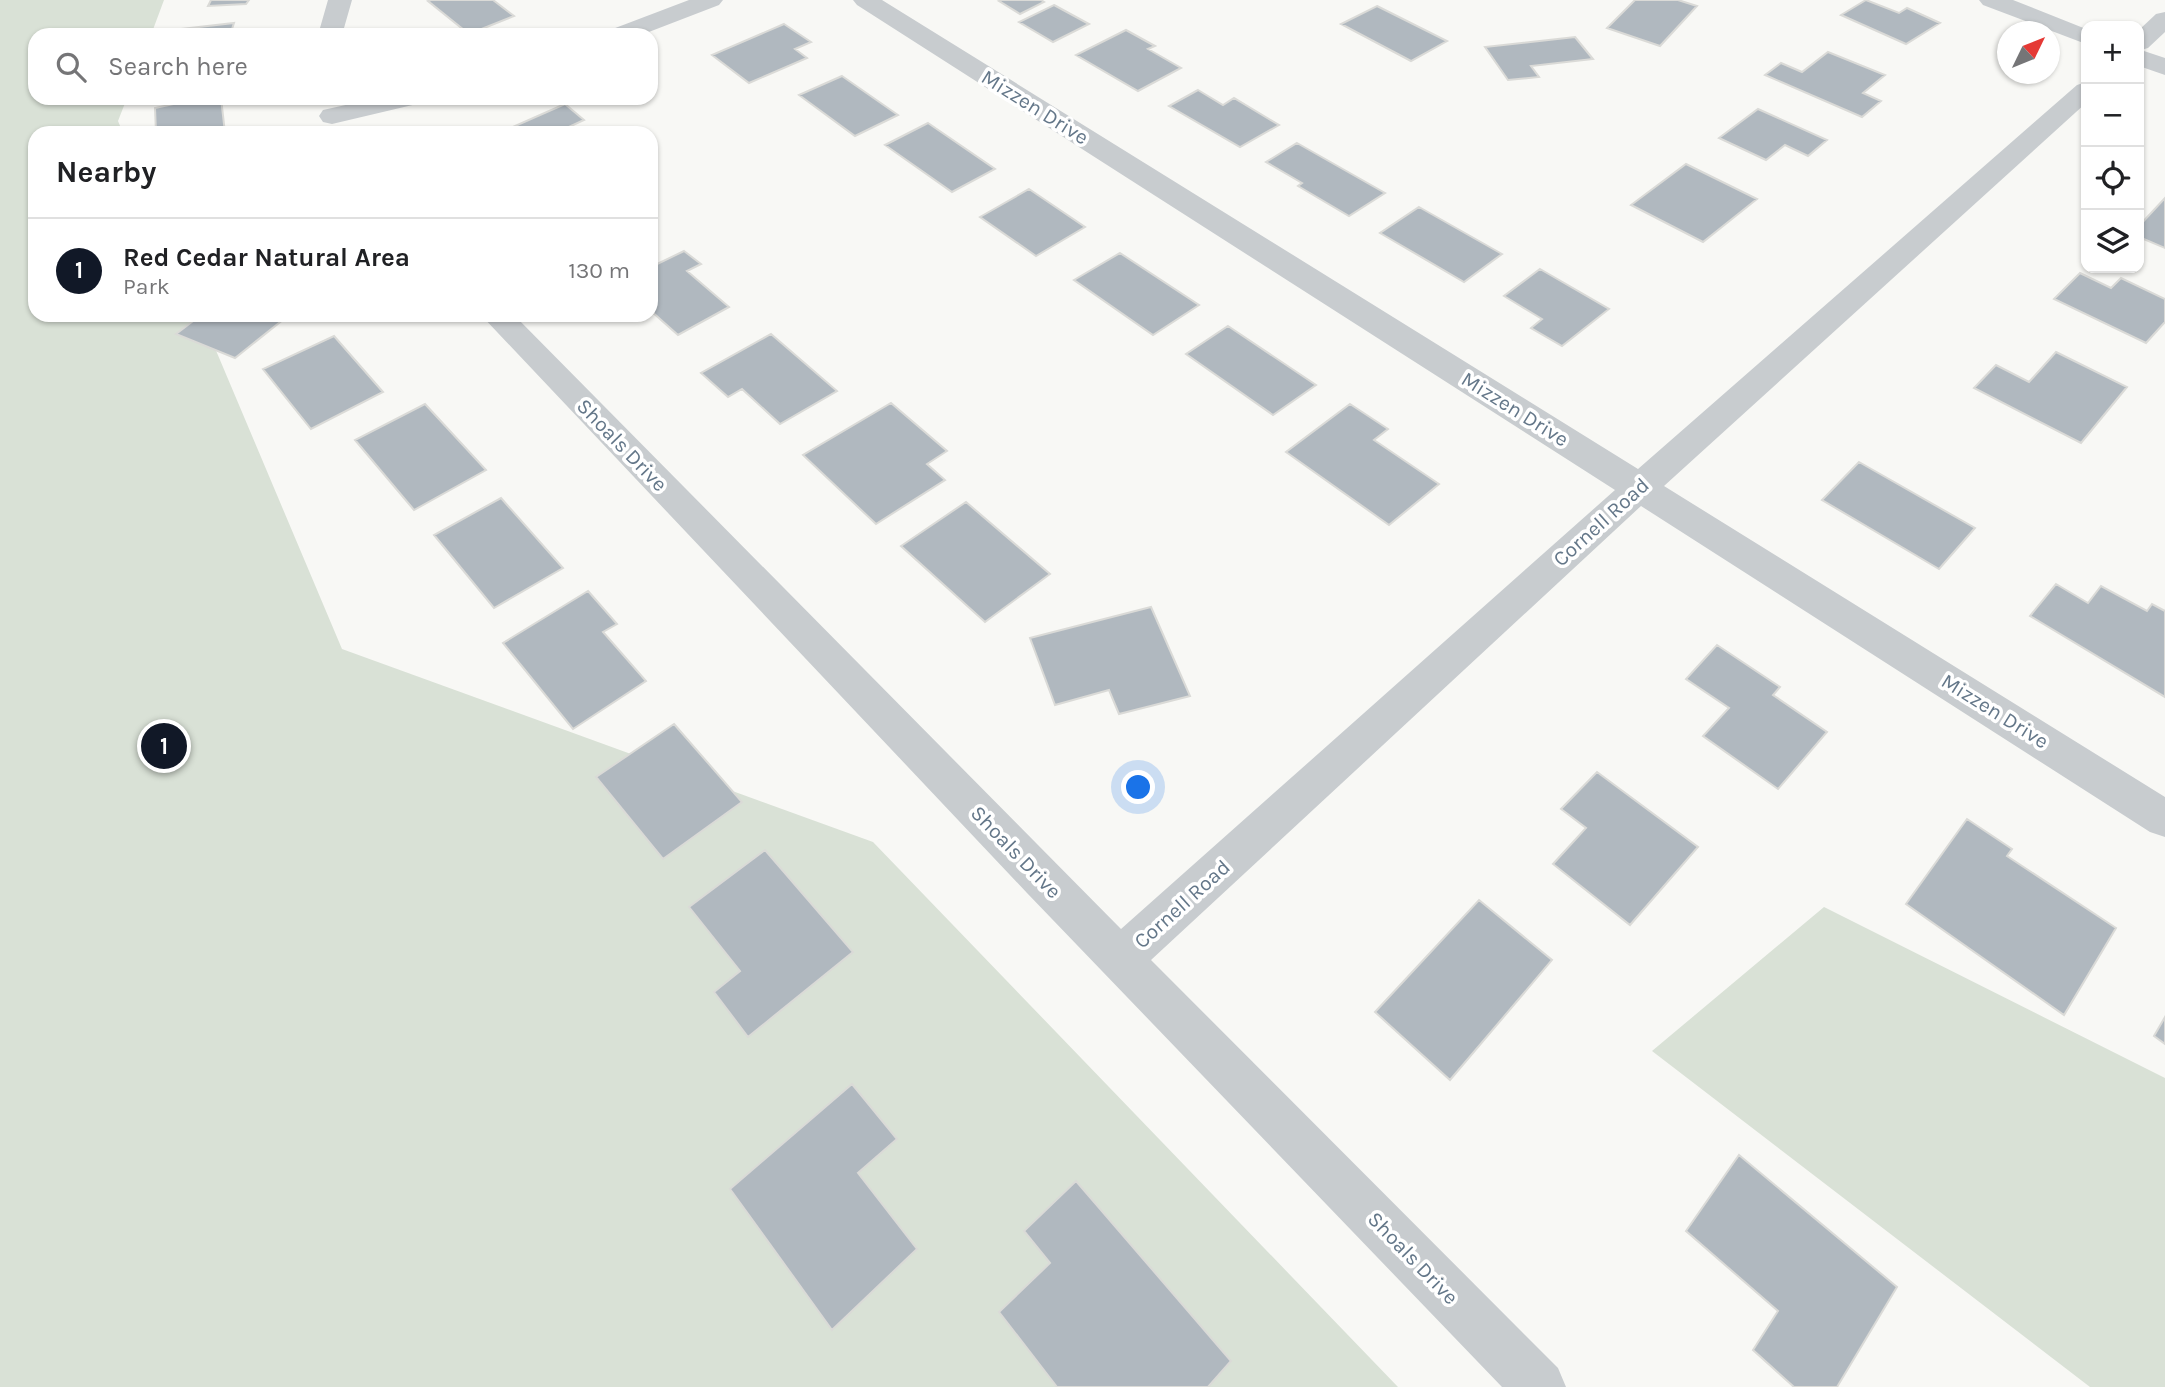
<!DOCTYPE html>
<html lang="en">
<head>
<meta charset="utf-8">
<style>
	body { margin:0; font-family:Karla,sans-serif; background:#f6f6f6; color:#202124 }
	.controls { position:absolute; right:21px; top:21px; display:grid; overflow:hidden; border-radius:14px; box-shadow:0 2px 5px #0004 }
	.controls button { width:63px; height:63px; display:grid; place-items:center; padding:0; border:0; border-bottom:2px solid #e0e0e0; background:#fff; color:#202124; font:35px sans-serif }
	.compass { position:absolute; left:1997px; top:21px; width:63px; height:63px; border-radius:50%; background:#fff; box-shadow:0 2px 5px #0004; rotate:47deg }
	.you { position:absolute; left:1139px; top:788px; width:24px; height:24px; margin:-18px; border:5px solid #fff; border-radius:50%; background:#1a73e8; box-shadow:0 0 0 10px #1a73e833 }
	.badge { display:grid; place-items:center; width:46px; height:46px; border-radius:50%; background:#111827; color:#fff; font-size:23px; font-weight:700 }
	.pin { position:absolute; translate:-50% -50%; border:4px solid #fff; box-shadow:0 2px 7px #0006 }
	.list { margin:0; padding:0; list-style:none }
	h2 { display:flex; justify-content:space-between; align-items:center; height:91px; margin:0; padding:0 28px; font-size:30px }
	h2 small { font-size:23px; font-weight:400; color:#757577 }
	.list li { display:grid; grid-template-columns:46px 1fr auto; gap:21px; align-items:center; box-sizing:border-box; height:105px; padding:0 28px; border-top:2px solid #e0e0e0 }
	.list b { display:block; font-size:26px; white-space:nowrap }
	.list p { margin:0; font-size:23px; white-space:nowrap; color:#757577 }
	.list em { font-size:23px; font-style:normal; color:#757577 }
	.icon { flex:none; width:38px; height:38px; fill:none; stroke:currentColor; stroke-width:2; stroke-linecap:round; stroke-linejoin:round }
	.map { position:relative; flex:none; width:2165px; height:1387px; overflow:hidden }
	.search { position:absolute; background:#fff; box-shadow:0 2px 5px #0004; left:28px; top:28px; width:630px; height:77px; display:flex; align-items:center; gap:18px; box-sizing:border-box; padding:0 24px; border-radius:21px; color:#757577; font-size:26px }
	.panel { position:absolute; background:#fff; box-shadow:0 2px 5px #0004; left:28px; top:126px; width:630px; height:196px; border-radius:21px }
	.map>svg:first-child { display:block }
	.green { fill:#d9e1d6 }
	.building { fill:#b0b8bf; stroke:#dadad7; stroke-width:2 }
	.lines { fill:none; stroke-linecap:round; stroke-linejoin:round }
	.minor { fill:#c8cccf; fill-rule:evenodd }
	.labels { text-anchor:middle; stroke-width:7; stroke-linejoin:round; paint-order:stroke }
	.street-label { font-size:21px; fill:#647789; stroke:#fff }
</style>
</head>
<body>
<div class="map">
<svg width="2165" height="1387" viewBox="0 0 2165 1387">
	<rect width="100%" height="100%" fill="#f8f8f5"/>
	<path class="green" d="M 0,0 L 164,0 L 151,35 L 35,35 L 35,98 L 127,98 L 118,121 L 123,133 L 35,133 L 35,315 L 201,315 L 342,649 L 873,842 L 1398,1387 L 0,1387 Z
		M 1824,907 L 2165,1078 L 2165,1387 L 2090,1387 L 1652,1051 Z"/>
	<path class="building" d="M 211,0 L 249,0 L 246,4 L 208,6 Z
		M 431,0 L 493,0 L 514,16 L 469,34 L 428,1 Z
		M 1002,0 L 1041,0 L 1044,2 L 1020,14 L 999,1 Z
		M 1635,0 L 1678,0 L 1697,6 L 1660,46 L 1607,28 Z
		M 1866,0 L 1899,13 L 1907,8 L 1940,23 L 1906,44 L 1841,15 Z
		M 1054,5 L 1089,24 L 1053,42 L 1019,22 Z
		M 1377,6 L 1447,41 L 1411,61 L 1341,24 Z
		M 234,23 L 230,35 L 171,35 L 173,30 Z
		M 784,24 L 811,42 L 795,49 L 807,58 L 749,83 L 712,55 Z
		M 1126,30 L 1155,46 L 1148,49 L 1181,68 L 1138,91 L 1076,55 Z
		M 1575,37 L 1593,59 L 1531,66 L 1539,77 L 1508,80 L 1485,47 Z
		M 1828,52 L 1885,75 L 1863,93 L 1881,101 L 1862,117 L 1765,75 L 1781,63 L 1802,72 Z
		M 842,76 L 898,115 L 855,136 L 799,95 Z
		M 1198,90 L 1223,105 L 1234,98 L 1279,125 L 1240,147 L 1169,106 Z
		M 201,98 L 221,98 L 225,133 L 156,133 L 155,108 Z
		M 565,104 L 584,120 L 556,133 L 499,133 Z
		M 1758,109 L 1827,140 L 1808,156 L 1785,145 L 1766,160 L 1719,138 Z
		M 928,123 L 995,169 L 952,192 L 885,145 Z
		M 1297,143 L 1385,193 L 1349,216 L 1298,186 L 1302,183 L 1266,162 Z
		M 1686,164 L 1757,199 L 1703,242 L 1631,205 Z
		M 1029,189 L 1085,227 L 1036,256 L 980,217 Z
		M 2165,198 L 2165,248 L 2139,237 L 2139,226 Z
		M 1419,207 L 1502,254 L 1464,282 L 1380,233 Z
		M 684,251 L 701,264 L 687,271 L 729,307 L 678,335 L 651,311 L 651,267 Z
		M 1120,253 L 1199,305 L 1153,335 L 1074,280 Z
		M 1540,269 L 1609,309 L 1562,346 L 1531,328 L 1542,319 L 1504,296 Z
		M 2080,273 L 2111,288 L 2121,278 L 2165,299 L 2165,322 L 2146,343 L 2054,299 Z
		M 201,315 L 289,315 L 235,358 L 176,334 Z
		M 1228,326 L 1316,385 L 1273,415 L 1186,354 Z
		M 771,334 L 837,391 L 780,424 L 742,389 L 728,397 L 701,373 Z
		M 334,336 L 383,392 L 311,429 L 263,369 Z
		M 2056,352 L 2127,387 L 2081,443 L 1974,388 L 1996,365 L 2029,382 Z
		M 891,403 L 947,451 L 927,464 L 945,480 L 876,524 L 803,455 Z
		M 425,404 L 486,470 L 414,510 L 355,440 Z
		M 1350,404 L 1388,429 L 1374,440 L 1439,484 L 1389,525 L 1286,452 Z
		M 1859,462 L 1975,528 L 1939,569 L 1822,500 Z
		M 501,498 L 563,568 L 494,608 L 434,535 Z
		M 966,502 L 1050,574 L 985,622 L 901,546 Z
		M 2056,584 L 2088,603 L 2101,586 L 2147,611 L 2152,604 L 2165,611 L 2165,697 L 2030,616 Z
		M 588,591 L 617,624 L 603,632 L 646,681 L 573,729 L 503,643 Z
		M 1151,607 L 1190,696 L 1119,714 L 1109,690 L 1055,705 L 1030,638 Z
		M 1717,645 L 1780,687 L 1773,695 L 1827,732 L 1778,789 L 1703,736 L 1729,708 L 1686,679 Z
		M 674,724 L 742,802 L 663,859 L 596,777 Z
		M 1597,772 L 1698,847 L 1630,925 L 1553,864 L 1586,828 L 1561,809 Z
		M 1967,819 L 2012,849 L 2007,856 L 2116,928 L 2064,1015 L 1906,904 Z
		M 765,850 L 853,952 L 748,1037 L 714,992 L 740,971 L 689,907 Z
		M 1479,900 L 1552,960 L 1450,1080 L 1375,1012 Z
		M 2165,1017 L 2165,1044 L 2154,1036 Z
		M 852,1084 L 897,1139 L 858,1173 L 917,1249 L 832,1330 L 730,1189 Z
		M 1739,1155 L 1897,1287 L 1837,1387 L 1794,1387 L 1753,1350 L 1778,1311 L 1686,1231 Z
		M 1076,1181 L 1231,1361 L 1208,1387 L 1057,1387 L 999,1312 L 1050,1263 L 1024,1231 Z"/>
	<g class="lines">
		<path class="minor" d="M 328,0 L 352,0 L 342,35 L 318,35 Z
			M 689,0 L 723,0 L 719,5 L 641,35 L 607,35 L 610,30 Z
			M 853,0 L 882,0 L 1638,469 L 2077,85 L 2086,82 L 2086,103 L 1664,486 L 2165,797 L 2165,837 L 2150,832 L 1641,506 L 1151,960 L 1558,1368 L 1566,1387 L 1502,1387 L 1027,893 L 481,315 L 514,315 L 1121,929 L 1615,490 L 857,5 Z
			M 1979,0 L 2013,0 L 2086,29 L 2086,44 L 1983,5 Z
			M 2165,12 L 2165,32 L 2148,48 L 2141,50 L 2165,58 L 2165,75 L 2139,66 L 2139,30 L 2156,14 Z
			M 377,98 L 425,98 L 421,103 L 332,124 L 323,122 L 319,116 L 323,110 Z"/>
	</g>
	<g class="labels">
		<g class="street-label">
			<text transform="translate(1035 107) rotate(32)" y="7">Mizzen Drive</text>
			<text transform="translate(1515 409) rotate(32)" y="7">Mizzen Drive</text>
			<text transform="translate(622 445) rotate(46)" y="7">Shoals Drive</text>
			<text transform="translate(1601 522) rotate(-42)" y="7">Cornell Road</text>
			<text transform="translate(1995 711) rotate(32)" y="7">Mizzen Drive</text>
			<text transform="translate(1016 852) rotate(46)" y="7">Shoals Drive</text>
			<text transform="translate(1182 904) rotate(-42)" y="7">Cornell Road</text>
			<text transform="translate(1413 1258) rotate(46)" y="7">Shoals Drive</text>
		</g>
	</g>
</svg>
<div class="controls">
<button>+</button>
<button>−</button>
<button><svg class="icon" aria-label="locate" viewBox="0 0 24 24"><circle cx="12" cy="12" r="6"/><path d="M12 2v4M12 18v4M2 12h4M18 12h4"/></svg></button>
<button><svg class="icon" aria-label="layers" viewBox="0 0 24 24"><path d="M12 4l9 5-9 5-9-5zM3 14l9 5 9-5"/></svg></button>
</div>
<svg class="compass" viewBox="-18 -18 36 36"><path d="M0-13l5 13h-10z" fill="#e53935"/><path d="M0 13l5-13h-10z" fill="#757577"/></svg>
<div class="you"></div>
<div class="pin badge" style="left:164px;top:746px">1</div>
<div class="search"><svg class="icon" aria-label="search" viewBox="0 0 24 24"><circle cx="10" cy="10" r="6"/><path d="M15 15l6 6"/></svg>Search here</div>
<section class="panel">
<h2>Nearby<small></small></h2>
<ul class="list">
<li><span class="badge">1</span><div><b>Red Cedar Natural Area</b><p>Park</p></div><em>130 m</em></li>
</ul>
</section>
</div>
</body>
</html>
